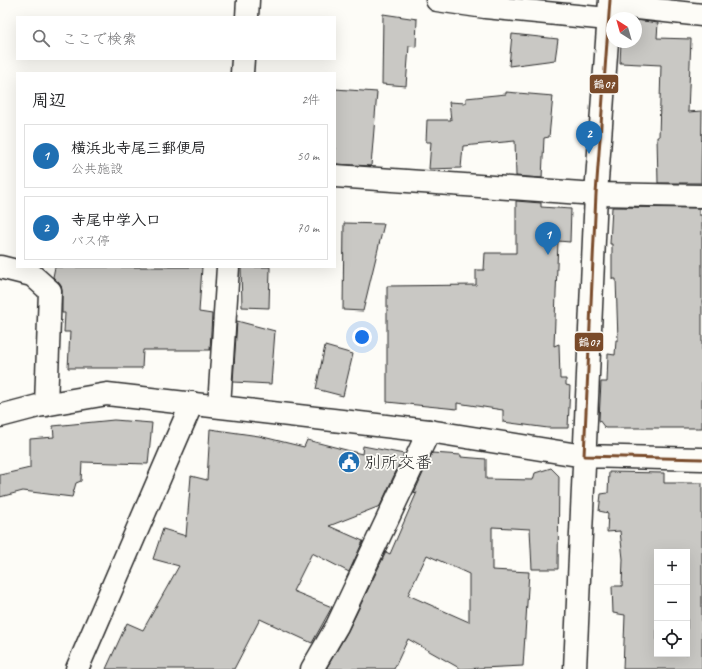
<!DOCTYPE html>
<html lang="ja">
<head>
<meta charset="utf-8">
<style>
	body { margin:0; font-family:Caveat,"Klee One",sans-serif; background:#f2f2f2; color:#202124 }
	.controls { position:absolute; right:12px; bottom:12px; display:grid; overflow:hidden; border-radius:0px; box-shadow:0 4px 16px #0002 }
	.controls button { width:36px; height:36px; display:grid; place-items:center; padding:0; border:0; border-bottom:1px solid #e0e0e0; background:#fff; color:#202124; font:20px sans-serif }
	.compass { position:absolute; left:606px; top:12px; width:36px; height:36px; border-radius:50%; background:#fff; box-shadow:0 4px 16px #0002; rotate:323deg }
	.you { position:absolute; left:362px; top:337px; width:14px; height:14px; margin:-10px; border:3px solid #fff; border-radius:50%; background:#1a73e8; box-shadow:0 0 0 6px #1a73e833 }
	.badge { display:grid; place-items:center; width:26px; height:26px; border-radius:50%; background:#1f6fb2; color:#fff; font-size:13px; font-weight:700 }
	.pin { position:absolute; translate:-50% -33px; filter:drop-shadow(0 1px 2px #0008) }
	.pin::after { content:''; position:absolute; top:21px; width:14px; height:12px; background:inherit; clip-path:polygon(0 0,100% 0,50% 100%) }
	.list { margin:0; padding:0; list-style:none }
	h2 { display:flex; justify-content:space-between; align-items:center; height:52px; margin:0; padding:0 16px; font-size:17px }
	h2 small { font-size:13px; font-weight:400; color:#757577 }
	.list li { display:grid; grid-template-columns:26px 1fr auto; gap:12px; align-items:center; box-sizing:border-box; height:64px; margin:0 8px 8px; padding:0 8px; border:1px solid #e0e0e0; border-radius:0px }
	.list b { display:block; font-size:15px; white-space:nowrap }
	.list p { margin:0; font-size:13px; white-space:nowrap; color:#757577 }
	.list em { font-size:13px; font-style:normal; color:#757577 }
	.icon { flex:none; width:22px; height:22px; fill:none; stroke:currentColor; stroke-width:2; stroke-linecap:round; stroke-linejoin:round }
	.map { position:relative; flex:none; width:702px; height:669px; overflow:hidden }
	.search { position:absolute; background:#fff; box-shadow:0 4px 16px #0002; left:16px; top:16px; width:320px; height:44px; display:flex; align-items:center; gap:10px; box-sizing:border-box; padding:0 14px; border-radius:0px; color:#757577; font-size:15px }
	.panel { position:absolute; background:#fff; box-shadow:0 4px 16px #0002; left:16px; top:72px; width:320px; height:196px; border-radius:0px }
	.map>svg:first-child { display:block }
	.building { fill:#c9c8c4; stroke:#2b2b2b; fill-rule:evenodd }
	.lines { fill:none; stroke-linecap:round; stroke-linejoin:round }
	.street-casing { stroke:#2b2b2b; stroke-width:25 }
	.secondary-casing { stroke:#2b2b2b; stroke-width:25 }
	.street { stroke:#fdfcf7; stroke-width:22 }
	.secondary { stroke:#fdfcf7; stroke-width:22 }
	.bus-1-casing { stroke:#fdfcf7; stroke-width:6 }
	.bus-1 { stroke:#7a4b2a; stroke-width:3 }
	.labels { text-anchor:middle; stroke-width:3.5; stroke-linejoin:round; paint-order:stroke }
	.poi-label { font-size:17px; fill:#2b2b2b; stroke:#fdfcf7; text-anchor:start }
	.line-badge { stroke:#fdfcf7; stroke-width:1.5 }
	.badge-label { font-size:11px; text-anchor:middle; font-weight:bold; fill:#fff }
</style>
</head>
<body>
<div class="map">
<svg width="702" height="669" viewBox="0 0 702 669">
	<rect width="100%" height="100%" fill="#fdfcf7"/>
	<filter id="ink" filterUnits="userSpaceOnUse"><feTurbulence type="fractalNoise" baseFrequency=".025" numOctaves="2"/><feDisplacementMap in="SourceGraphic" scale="8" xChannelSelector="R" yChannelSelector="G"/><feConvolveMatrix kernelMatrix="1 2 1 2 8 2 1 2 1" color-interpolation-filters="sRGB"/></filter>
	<g filter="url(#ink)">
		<path class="building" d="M 383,14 L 417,19 L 416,47 L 409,46 L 406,86 L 382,84 Z
			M 636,20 L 658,23 L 657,38 L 691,39 L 688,112 L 702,111 L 701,183 L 658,183 L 657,137 L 659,137 L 661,65 L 620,63 L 621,42 L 636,42 Z
			M 512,34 L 558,39 L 555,60 L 509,66 Z
			M 335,89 L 377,92 L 371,166 L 335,164 Z
			M 506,92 L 553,96 L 549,137 L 544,138 L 542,178 L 516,176 L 515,141 L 463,146 L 461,168 L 429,169 L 431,142 L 426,142 L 427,120 L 451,120 L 449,102 L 466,103 L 466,98 L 506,94 Z
			M 516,201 L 541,203 L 541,207 L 571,209 L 570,242 L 558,241 L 554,346 L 559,344 L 560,379 L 566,379 L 566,385 L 570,386 L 568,428 L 548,428 L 503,422 L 503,410 L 457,403 L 457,409 L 387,402 L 387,286 L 476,285 L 476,270 L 484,270 L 485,253 L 516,253 Z
			M 612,207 L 699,208 L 699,215 L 702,215 L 702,428 L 605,428 L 599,420 L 601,382 L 607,382 L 608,354 L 615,355 L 616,340 L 618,340 L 616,279 L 612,279 L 612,244 L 610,244 Z
			M 344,223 L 384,224 L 363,311 L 343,310 Z
			M 55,267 L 202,267 L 199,312 L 212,314 L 210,350 L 143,350 L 142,368 L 68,368 L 70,332 L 64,332 L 65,313 L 62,313 L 62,291 L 61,286 L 53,277 Z
			M 241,267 L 270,267 L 269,308 L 242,307 Z
			M 237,321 L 275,331 L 271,384 L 233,382 Z
			M 325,346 L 353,354 L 343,396 L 316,389 Z
			M 114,420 L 152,423 L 148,464 L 82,462 L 81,481 L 76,483 L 72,497 L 23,491 L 0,497 L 0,475 L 30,468 L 30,439 L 54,437 L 53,426 Z
			M 210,429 L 259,436 L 304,447 L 307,440 L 362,454 L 363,446 L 404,454 L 380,506 L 329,526 L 363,541 L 349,572 L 312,553 L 293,591 L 332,607 L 312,643 L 260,619 L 234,669 L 106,669 L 127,623 L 143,630 L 179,566 L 153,559 L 163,529 L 186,536 L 191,476 L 207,480 Z
			M 432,453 L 461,455 L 461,457 L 486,459 L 486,479 L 533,480 L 535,473 L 551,468 L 559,476 L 558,569 L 532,569 L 530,529 L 492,527 L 492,570 L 529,572 L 523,666 L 461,669 L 408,639 L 394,669 L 326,669 L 348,631 L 386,552 L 390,554 L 417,492 L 414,493 ZM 427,555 L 469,574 L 469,622 L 408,595 Z
			M 609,472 L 664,473 L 664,483 L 702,483 L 702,669 L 623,669 L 625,615 L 613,613 L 612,586 L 622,586 L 623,559 L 620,531 L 607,532 L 608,513 L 599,511 L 601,494 L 608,493 ZM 657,552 L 687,552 L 687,654 L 657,654 Z"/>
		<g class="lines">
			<g class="street-casing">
				<path id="street" d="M 437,0 L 485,7 L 608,19
					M 610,5 L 702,15
					M 247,17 L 248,0
					M 242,73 L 243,59
					M 335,176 L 596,194 L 702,196
					M 0,267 L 32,275 L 50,291 L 46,405
					M 219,406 L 228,267
					M 77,669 L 192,403
					M 312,669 L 337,626 L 429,431"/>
			</g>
			<g class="secondary-casing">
				<path id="secondary" d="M 0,416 L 38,406 L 107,394 L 429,431 L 584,456 L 702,459
					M 575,669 L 596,194 L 610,0"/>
			</g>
			<use href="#street" class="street"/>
			<use href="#secondary" class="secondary"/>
			<g class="bus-1-casing">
				<path id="bus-1" d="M 584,456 L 596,194 L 610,0
					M 584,456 L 702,459"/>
			</g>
			<use href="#bus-1" class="bus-1"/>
		</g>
	</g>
	<defs>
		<g id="civic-disc" transform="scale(1.15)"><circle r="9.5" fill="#1f6fb2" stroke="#fdfcf7"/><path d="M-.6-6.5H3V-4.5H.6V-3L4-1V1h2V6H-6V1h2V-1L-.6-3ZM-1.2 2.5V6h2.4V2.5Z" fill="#fff"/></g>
	</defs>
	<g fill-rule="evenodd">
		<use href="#civic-disc" x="349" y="462"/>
	</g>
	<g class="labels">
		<g class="poi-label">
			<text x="364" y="468">別所交番</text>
		</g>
	</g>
	<g class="line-badge">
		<rect x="589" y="74" width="30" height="20" rx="4" fill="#7a4b2a"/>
		<rect x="574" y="332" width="30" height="20" rx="4" fill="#7a4b2a"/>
	</g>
	<g class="badge-label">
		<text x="604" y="88">鶴07</text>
		<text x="589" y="346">鶴07</text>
	</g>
</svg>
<div class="controls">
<button>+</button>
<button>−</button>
<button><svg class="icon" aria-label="locate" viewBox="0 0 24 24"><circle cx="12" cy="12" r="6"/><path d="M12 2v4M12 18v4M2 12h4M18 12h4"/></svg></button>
</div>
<svg class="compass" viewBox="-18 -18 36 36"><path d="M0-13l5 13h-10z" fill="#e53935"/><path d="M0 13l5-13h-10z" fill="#757577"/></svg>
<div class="you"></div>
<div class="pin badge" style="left:548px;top:255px">1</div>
<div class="pin badge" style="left:589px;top:154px">2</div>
<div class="search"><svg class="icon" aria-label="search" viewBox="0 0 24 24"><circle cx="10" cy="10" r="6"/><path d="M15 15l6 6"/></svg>ここで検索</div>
<section class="panel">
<h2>周辺<small>2件</small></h2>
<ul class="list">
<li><span class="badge">1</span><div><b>横浜北寺尾三郵便局</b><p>公共施設</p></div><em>50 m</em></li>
<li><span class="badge">2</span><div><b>寺尾中学入口</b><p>バス停</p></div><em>70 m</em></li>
</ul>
</section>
</div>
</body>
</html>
